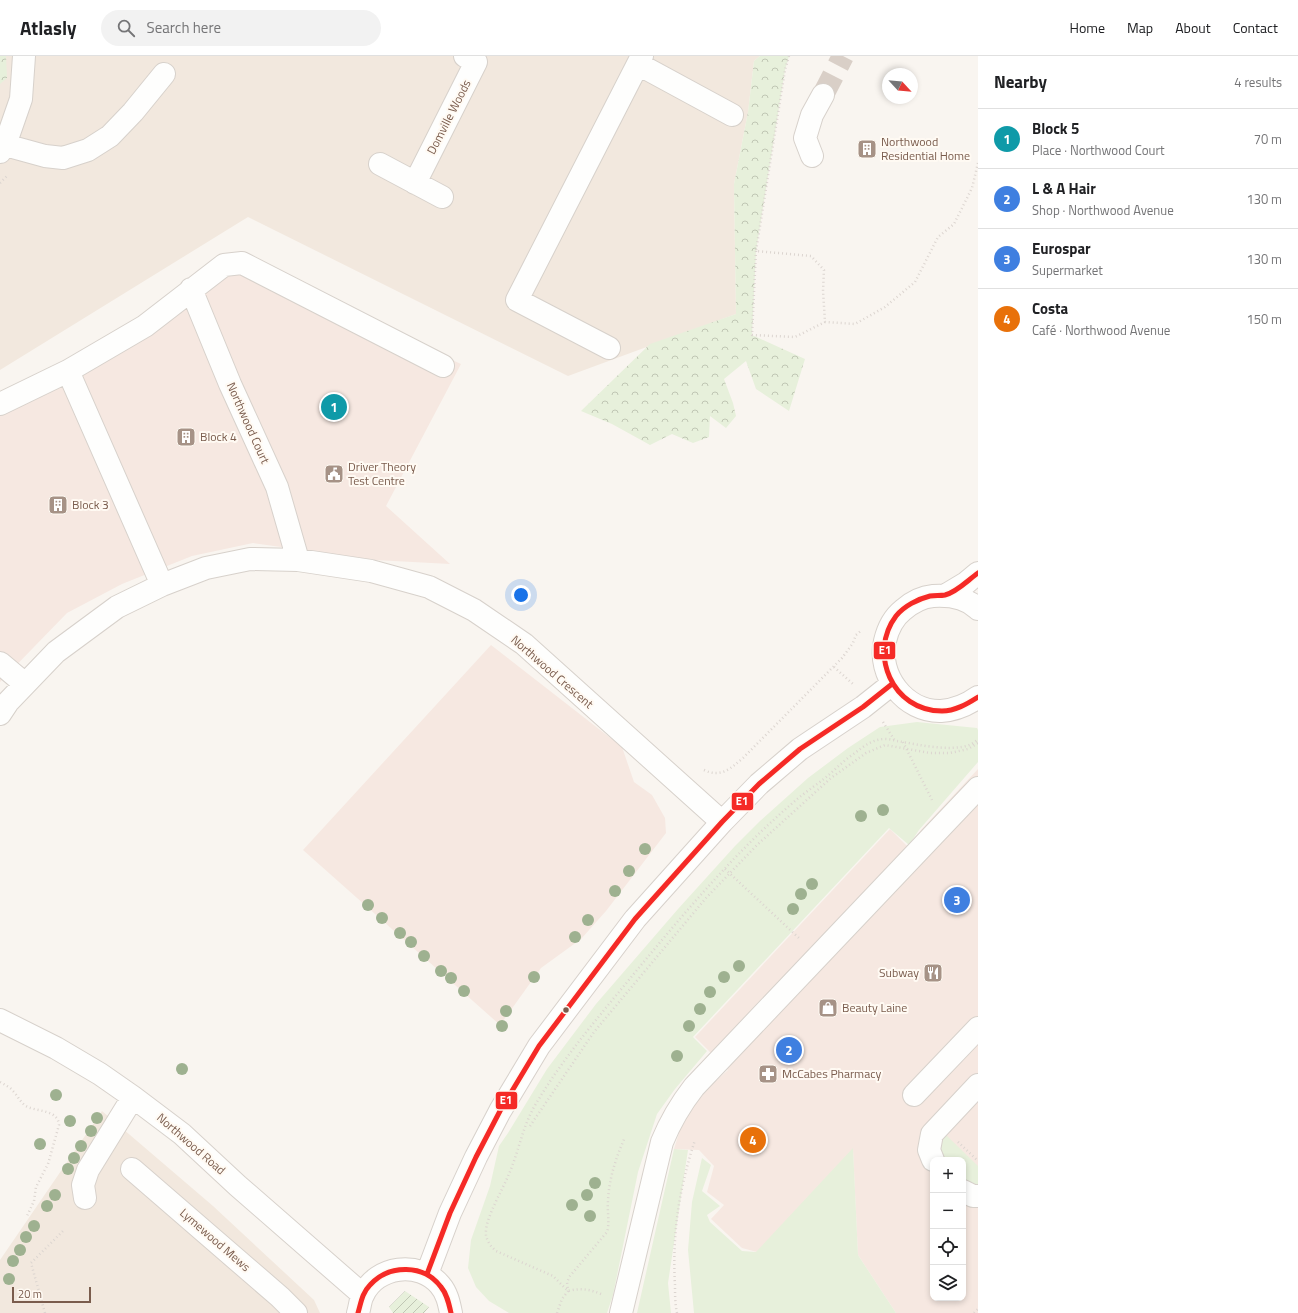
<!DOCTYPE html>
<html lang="en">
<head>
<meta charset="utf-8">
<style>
	body { margin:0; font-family:"Titillium Web",sans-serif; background:#f2f2f2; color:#202124 }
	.controls { position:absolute; right:12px; bottom:12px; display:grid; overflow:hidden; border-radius:8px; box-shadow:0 2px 6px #0003 }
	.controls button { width:36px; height:36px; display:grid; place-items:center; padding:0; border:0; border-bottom:1px solid #e0e0e0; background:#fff; color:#202124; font:20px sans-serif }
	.compass { position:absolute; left:882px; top:12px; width:36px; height:36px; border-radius:50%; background:#fff; box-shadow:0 2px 6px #0003; rotate:116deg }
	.scale { position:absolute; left:12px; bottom:10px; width:79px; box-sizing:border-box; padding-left:4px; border:2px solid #7a5c4d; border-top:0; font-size:11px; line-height:14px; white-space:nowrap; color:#7a5c4d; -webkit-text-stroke:3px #fffaf3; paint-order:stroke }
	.you { position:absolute; left:521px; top:539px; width:14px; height:14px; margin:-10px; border:3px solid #fff; border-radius:50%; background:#1a73e8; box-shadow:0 0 0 6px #1a73e833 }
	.badge { display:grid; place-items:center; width:26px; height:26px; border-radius:50%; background:#5c5450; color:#fff; font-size:13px; font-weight:700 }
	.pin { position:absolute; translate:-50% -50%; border:2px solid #fff; box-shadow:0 1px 4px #0006 }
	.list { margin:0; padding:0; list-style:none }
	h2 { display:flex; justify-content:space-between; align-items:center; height:52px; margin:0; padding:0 16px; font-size:17px }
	h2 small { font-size:13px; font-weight:400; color:#757577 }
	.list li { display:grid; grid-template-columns:26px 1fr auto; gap:12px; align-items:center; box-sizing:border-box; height:60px; padding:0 16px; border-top:1px solid #e0e0e0 }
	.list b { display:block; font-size:15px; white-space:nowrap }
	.list p { margin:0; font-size:13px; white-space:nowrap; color:#757577 }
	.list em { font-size:13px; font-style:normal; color:#757577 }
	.icon { flex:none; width:22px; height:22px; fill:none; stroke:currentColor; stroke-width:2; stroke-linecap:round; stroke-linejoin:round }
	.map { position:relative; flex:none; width:978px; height:1257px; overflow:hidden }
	header { display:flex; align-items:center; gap:24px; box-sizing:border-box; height:56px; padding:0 20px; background:#fff; border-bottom:1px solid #e0e0e0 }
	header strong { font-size:19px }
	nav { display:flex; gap:22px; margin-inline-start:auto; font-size:14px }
	.search { width:280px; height:36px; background:#f2f2f2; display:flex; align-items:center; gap:10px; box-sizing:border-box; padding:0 14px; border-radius:22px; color:#757577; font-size:15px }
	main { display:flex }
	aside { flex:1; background:#fff }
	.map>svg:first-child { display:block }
	.residential { fill:#f2e8de }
	.commercial { fill:#f6e8e1; fill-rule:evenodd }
	.grass { fill:#e7f0db }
	.forest { fill:url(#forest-crowns) }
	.garden { fill:url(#garden-furrows) }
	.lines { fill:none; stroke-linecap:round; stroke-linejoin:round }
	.minor-tunnel { stroke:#d9cfc7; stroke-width:22; stroke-dasharray:22 11; stroke-linecap:butt }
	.minor-casing { stroke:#d7d1cb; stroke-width:24 }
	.path { stroke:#dcd5d0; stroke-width:2.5; stroke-dasharray:1 3; stroke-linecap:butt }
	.minor { stroke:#fefefd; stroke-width:22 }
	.bus-1-casing { stroke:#fffaf3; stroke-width:8 }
	.bus-1 { stroke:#f52a26; stroke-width:5 }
	.tree { fill:#9eb190 }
	.bus-dot { fill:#7a5c4d; stroke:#fffaf3; stroke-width:1.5 }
	.labels { text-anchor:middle; stroke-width:4; stroke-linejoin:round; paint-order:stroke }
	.street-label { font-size:12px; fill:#7a5c4d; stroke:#fffaf3 }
	.poi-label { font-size:12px; fill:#7a5c4d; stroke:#fffaf3; text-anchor:start }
	.line-badge { stroke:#fffaf3; stroke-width:1.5 }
	.badge-label { font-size:11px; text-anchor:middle; font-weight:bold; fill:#fff }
</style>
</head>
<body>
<header>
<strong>Atlasly</strong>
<div class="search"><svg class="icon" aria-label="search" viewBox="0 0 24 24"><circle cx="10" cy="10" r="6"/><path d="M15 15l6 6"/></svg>Search here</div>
<nav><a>Home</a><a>Map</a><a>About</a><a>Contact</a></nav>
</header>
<main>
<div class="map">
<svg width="978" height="1257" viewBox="0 0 978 1257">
	<defs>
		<pattern id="forest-crowns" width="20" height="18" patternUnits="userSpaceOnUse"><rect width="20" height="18" fill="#e7f0db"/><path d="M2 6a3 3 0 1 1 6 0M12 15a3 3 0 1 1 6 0" fill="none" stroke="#c0c6b4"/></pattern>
		<pattern id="garden-furrows" width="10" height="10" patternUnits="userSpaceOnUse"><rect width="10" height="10" fill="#e7f0db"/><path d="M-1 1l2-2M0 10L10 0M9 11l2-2" fill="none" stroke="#c0c6b4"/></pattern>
	</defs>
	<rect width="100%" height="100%" fill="#f9f5f0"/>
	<path class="residential" d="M 0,0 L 760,0 L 754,5 L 748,56 L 734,128 L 736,258 L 568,320 L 248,161 L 0,314 Z
		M 102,1055 L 213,1150 L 314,1244 L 320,1257 L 0,1257 L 0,1204 Z"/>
	<path class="commercial" d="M 241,207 L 461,308 L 386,450 L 450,508 L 375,504 L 253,487 L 192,500 L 122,528 L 67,557 L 0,626 L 0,348 Z
		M 491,589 L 622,691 L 634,726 L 652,739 L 665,762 L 666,777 L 606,855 L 581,883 L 541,912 L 500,969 L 303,794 Z
		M 978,713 L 978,1257 L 896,1257 L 858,1199 L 853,1093 L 757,1196 L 742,1192 L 711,1163 L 724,1149 L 707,1136 L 714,1110 L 699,1094 L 674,1093 L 683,1064 L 707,1033 L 728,1014 L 695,981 L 890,773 L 909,792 L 921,774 ZM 933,1104 L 963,1104 L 963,1242 L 933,1242 Z"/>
	<path class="grass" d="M 917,666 L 977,672 L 978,674 L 978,706 L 919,774 L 909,789 L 889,772 L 693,981 L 707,995 L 675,1033 L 657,1058 L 638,1116 L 613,1239 L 607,1257 L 509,1257 L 489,1245 L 476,1231 L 468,1212 L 471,1184 L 490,1130 L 499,1090 L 508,1077 L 547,1013 L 596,948 L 678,853 L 735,790 L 760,765 L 808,722 L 848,692 L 880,671 Z
		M 944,1077 L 978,1110 L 978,1131 L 970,1128 L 963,1122 L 963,1104 L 943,1104 L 942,1103 L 939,1085 Z
		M 853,1092 L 858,1199 L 896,1257 L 694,1257 L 688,1194 L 692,1146 L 702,1102 L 711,1109 L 702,1135 L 720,1150 L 707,1159 L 710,1166 L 742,1195 L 756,1196 Z
		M 674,1093 L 688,1094 L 668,1227 L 671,1257 L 637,1257 Z"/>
	<path class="forest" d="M 0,0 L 6,0 L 7,22 L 0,28 Z
		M 760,0 L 789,0 L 785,14 L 756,195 L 752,279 L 805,303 L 789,355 L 756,333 L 746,305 L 724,323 L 733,347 L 736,360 L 726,372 L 710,360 L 709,381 L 693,387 L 672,378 L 650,389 L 612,368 L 581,355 L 650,288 L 736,258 L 734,128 L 748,56 L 754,5 Z"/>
	<path class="garden" d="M 405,1235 L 429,1251 L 424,1257 L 393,1257 L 389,1251 Z"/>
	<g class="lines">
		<path class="minor-tunnel" d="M 823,39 L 843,0"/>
		<g class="minor-casing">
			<path id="minor" d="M 638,8 L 732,59
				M 5,89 L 45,100 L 63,102 L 88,94 L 110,80 L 133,56 L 164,18
				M 0,96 L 5,89 L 21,43 L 24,0
				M 812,100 L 805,82 L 812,59 L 823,39
				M 380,108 L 442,141
				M 415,127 L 476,6 L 465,0
				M 191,233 L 230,328 L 277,431 L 298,504
				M 609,292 L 517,244 L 642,0
				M 68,315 L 162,529
				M 0,348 L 68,315 L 145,270 L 224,209 L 242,207 L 443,310
				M 946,539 L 966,527 L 978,517
				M 978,553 C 966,541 949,539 933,540 C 922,541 911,547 903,554 C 893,562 888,572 885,585 C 877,619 905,656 941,655 C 955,654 967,649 978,641
				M 0,607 L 25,628
				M 0,658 L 8,646 L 56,596 L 117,551 L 162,529 L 206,512 L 250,503 L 298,504 L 371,515 L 429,531 L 474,554 L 524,588 L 722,766
				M 0,964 L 56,992 L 100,1018 L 133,1041 L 182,1078 L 238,1130 L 363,1239
				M 914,1039 L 978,972
				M 933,1104 L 929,1094 L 932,1078 L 978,1029
				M 132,1113 L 280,1241 L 296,1257
				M 963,1135 L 973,1140 L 978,1140
				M 85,1142 L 83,1129 L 88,1114 L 133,1041
				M 427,1218 L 450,1157 L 476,1101 L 500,1055 L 539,990 L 635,863 L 722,766 L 759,728 L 800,693 L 863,651 L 892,628
				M 358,1257 C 360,1251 360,1244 363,1239 C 376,1210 419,1204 440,1229 C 447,1237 449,1247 451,1257
				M 621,1257 L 662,1086 C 671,1064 680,1049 694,1031 L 978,732"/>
		</g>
		<path class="path" d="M 789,0 L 785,14 L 756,195 L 811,200 L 824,214 L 823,235 L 825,266 L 855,268 L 885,251 L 915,226 L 938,181 L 954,168 L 972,132 L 978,107
			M 0,127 L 7,120
			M 756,195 L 752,279 L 795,281 L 825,266
			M 834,611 L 853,628
			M 883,666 L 895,685
			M 903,686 L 932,744
			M 704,714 C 721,722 730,713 743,702 L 842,602 L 853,587 L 856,579 L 862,574
			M 725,813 L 801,884
			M 0,1026 C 5,1029 10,1031 13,1035 C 18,1040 20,1046 26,1050 C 36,1056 58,1053 59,1069 L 48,1108 L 36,1131 L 34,1145 L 27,1160
			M 530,1070 L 594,976 L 706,842 L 757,789 L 831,722 L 866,697 L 885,689 L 930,697 L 950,697 L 968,693 L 978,687
			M 958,1086 L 978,1105
			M 601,1238 C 590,1233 579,1232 568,1235 L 553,1220 L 496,1195 C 491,1191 487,1185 486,1179 C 484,1164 503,1133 509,1118 C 519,1095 523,1068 537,1046 C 565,999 602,957 637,914 C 686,855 736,795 795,745 C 804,737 815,730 825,722 C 835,714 844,704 855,697 C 864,690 873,683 885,683 C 889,683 893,684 897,685 C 916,688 964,700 978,683
			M 45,1257 L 31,1207 L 63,1175
			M 557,1257 L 562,1243 L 568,1235 L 567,1226 L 570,1220 L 607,1176 C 610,1166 607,1156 608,1145 C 609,1122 616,1102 625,1081
			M 677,1257 C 675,1248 675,1238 675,1229 C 672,1178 679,1133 695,1084
			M 974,1257 L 978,1253"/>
		<use href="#minor" class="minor"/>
		<g class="bus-1-casing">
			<path id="bus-1" d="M 978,517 C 968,524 957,536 945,539 C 940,540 935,539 930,540 C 918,543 904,550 896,560 C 868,597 892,655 942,655 C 955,655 967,648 978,641
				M 427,1218 L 450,1157 L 476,1101 L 500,1055 L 539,990 L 635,863 L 722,766 L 759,728 L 800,693 L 863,651 L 892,628
				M 358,1257 C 361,1247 362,1237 370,1229 C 389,1208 424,1208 441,1231 C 447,1238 449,1248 451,1257"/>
		</g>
		<use href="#bus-1" class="bus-1"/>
	</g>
	<g class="tree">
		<circle cx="883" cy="754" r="6"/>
		<circle cx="861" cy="760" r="6"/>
		<circle cx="645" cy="793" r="6"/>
		<circle cx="629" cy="815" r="6"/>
		<circle cx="812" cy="828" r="6"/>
		<circle cx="615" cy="835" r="6"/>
		<circle cx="801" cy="838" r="6"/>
		<circle cx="368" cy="849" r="6"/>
		<circle cx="793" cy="853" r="6"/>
		<circle cx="382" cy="862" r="6"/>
		<circle cx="588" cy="864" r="6"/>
		<circle cx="400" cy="877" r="6"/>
		<circle cx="575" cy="881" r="6"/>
		<circle cx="411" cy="886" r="6"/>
		<circle cx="424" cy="900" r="6"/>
		<circle cx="739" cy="910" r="6"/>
		<circle cx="441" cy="915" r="6"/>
		<circle cx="534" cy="921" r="6"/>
		<circle cx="724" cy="921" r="6"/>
		<circle cx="451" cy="922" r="6"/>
		<circle cx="464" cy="935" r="6"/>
		<circle cx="710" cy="936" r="6"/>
		<circle cx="700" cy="953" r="6"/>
		<circle cx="506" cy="955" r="6"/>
		<circle cx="502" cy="970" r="6"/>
		<circle cx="689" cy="970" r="6"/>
		<circle cx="677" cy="1000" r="6"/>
		<circle cx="182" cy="1013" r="6"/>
		<circle cx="56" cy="1039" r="6"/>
		<circle cx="97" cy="1062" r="6"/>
		<circle cx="70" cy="1065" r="6"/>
		<circle cx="91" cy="1075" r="6"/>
		<circle cx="40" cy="1088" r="6"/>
		<circle cx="81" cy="1090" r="6"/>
		<circle cx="74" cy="1102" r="6"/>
		<circle cx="68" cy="1113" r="6"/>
		<circle cx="595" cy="1127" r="6"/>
		<circle cx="55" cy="1139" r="6"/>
		<circle cx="587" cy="1139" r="6"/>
		<circle cx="572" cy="1149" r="6"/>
		<circle cx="47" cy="1150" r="6"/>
		<circle cx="590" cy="1160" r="6"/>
		<circle cx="34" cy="1170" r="6"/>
		<circle cx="26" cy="1181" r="6"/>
		<circle cx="20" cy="1194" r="6"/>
		<circle cx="13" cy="1205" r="6"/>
		<circle cx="9" cy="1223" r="6"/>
	</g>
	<defs>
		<g id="building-square" transform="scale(1)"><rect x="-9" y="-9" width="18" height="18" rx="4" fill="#a69286" stroke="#fffaf3"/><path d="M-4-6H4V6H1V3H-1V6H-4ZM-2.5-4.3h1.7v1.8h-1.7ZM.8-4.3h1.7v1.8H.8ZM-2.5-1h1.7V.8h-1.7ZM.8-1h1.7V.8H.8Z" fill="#fff"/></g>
		<g id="civic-square" transform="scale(1)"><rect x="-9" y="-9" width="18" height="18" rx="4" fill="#a69286" stroke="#fffaf3"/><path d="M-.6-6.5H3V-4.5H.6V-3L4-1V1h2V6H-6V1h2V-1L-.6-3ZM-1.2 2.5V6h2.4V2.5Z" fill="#fff"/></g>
		<g id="restaurant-square" transform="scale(1)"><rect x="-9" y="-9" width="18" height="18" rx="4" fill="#a69286" stroke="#fffaf3"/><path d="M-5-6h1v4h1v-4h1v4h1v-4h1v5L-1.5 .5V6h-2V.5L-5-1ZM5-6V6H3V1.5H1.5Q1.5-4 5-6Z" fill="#fff"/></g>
		<g id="shop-square" transform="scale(1)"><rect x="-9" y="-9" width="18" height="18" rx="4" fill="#a69286" stroke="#fffaf3"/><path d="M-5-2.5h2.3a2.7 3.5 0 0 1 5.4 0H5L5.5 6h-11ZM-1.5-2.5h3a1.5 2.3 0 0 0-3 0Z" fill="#fff"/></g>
		<g id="pharmacy-square" transform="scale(1)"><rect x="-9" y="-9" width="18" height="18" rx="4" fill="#a69286" stroke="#fffaf3"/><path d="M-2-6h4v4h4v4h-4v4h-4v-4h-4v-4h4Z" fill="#fff"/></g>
	</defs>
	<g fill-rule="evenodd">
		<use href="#building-square" x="867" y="93"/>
		<use href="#building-square" x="186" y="381"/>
		<use href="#civic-square" x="334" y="418"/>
		<use href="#building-square" x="58" y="449"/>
		<use href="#restaurant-square" x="933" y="917"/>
		<use href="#shop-square" x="828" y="952"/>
		<use href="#pharmacy-square" x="768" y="1018"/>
	</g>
	<circle class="bus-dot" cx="566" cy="954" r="3.5"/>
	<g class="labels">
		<g class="street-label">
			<text transform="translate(449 61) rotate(-63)" y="4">Domville Woods</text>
			<text transform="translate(248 367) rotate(66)" y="4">Northwood Court</text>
			<text transform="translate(552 616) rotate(41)" y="4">Northwood Crescent</text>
			<text transform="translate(191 1088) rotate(41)" y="4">Northwood Road</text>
			<text transform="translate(215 1184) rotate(41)" y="4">Lymewood Mews</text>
		</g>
		<g class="poi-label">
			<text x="881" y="90">Northwood<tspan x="881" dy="14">Residential Home</tspan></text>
			<text x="200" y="385">Block 4</text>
			<text x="348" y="415">Driver Theory<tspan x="348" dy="14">Test Centre</tspan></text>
			<text x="72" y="453">Block 3</text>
			<text x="919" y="921" text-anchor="end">Subway</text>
			<text x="842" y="956">Beauty Laine</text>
			<text x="782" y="1022">McCabes Pharmacy</text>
		</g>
	</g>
	<g class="line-badge">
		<rect x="873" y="585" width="23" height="19" rx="4" fill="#f52a26"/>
		<rect x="731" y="736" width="23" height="19" rx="4" fill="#f52a26"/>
		<rect x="495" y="1035" width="23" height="19" rx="4" fill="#f52a26"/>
	</g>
	<g class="badge-label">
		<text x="885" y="598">E1</text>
		<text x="742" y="749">E1</text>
		<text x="506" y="1048">E1</text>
	</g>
</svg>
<div class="controls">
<button>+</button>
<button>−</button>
<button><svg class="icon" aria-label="locate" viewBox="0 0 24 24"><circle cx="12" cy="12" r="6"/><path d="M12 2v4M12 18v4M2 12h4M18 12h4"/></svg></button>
<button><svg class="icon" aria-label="layers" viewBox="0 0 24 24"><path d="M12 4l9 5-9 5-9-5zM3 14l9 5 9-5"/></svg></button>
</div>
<svg class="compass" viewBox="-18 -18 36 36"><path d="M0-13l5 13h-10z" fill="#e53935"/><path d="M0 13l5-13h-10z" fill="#757577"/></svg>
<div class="scale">20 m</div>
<div class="you"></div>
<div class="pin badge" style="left:334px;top:351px;background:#0f9aa8">1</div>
<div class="pin badge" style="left:789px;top:994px;background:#3f7fe0">2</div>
<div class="pin badge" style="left:957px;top:844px;background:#3f7fe0">3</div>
<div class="pin badge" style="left:753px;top:1084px;background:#e8710a">4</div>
</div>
<aside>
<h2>Nearby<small>4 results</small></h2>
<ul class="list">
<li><span class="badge" style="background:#0f9aa8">1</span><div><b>Block 5</b><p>Place · Northwood Court</p></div><em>70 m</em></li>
<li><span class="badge" style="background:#3f7fe0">2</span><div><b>L &amp; A Hair</b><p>Shop · Northwood Avenue</p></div><em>130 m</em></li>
<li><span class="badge" style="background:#3f7fe0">3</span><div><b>Eurospar</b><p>Supermarket</p></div><em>130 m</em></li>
<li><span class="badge" style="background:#e8710a">4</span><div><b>Costa</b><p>Café · Northwood Avenue</p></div><em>150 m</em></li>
</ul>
</aside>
</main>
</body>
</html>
